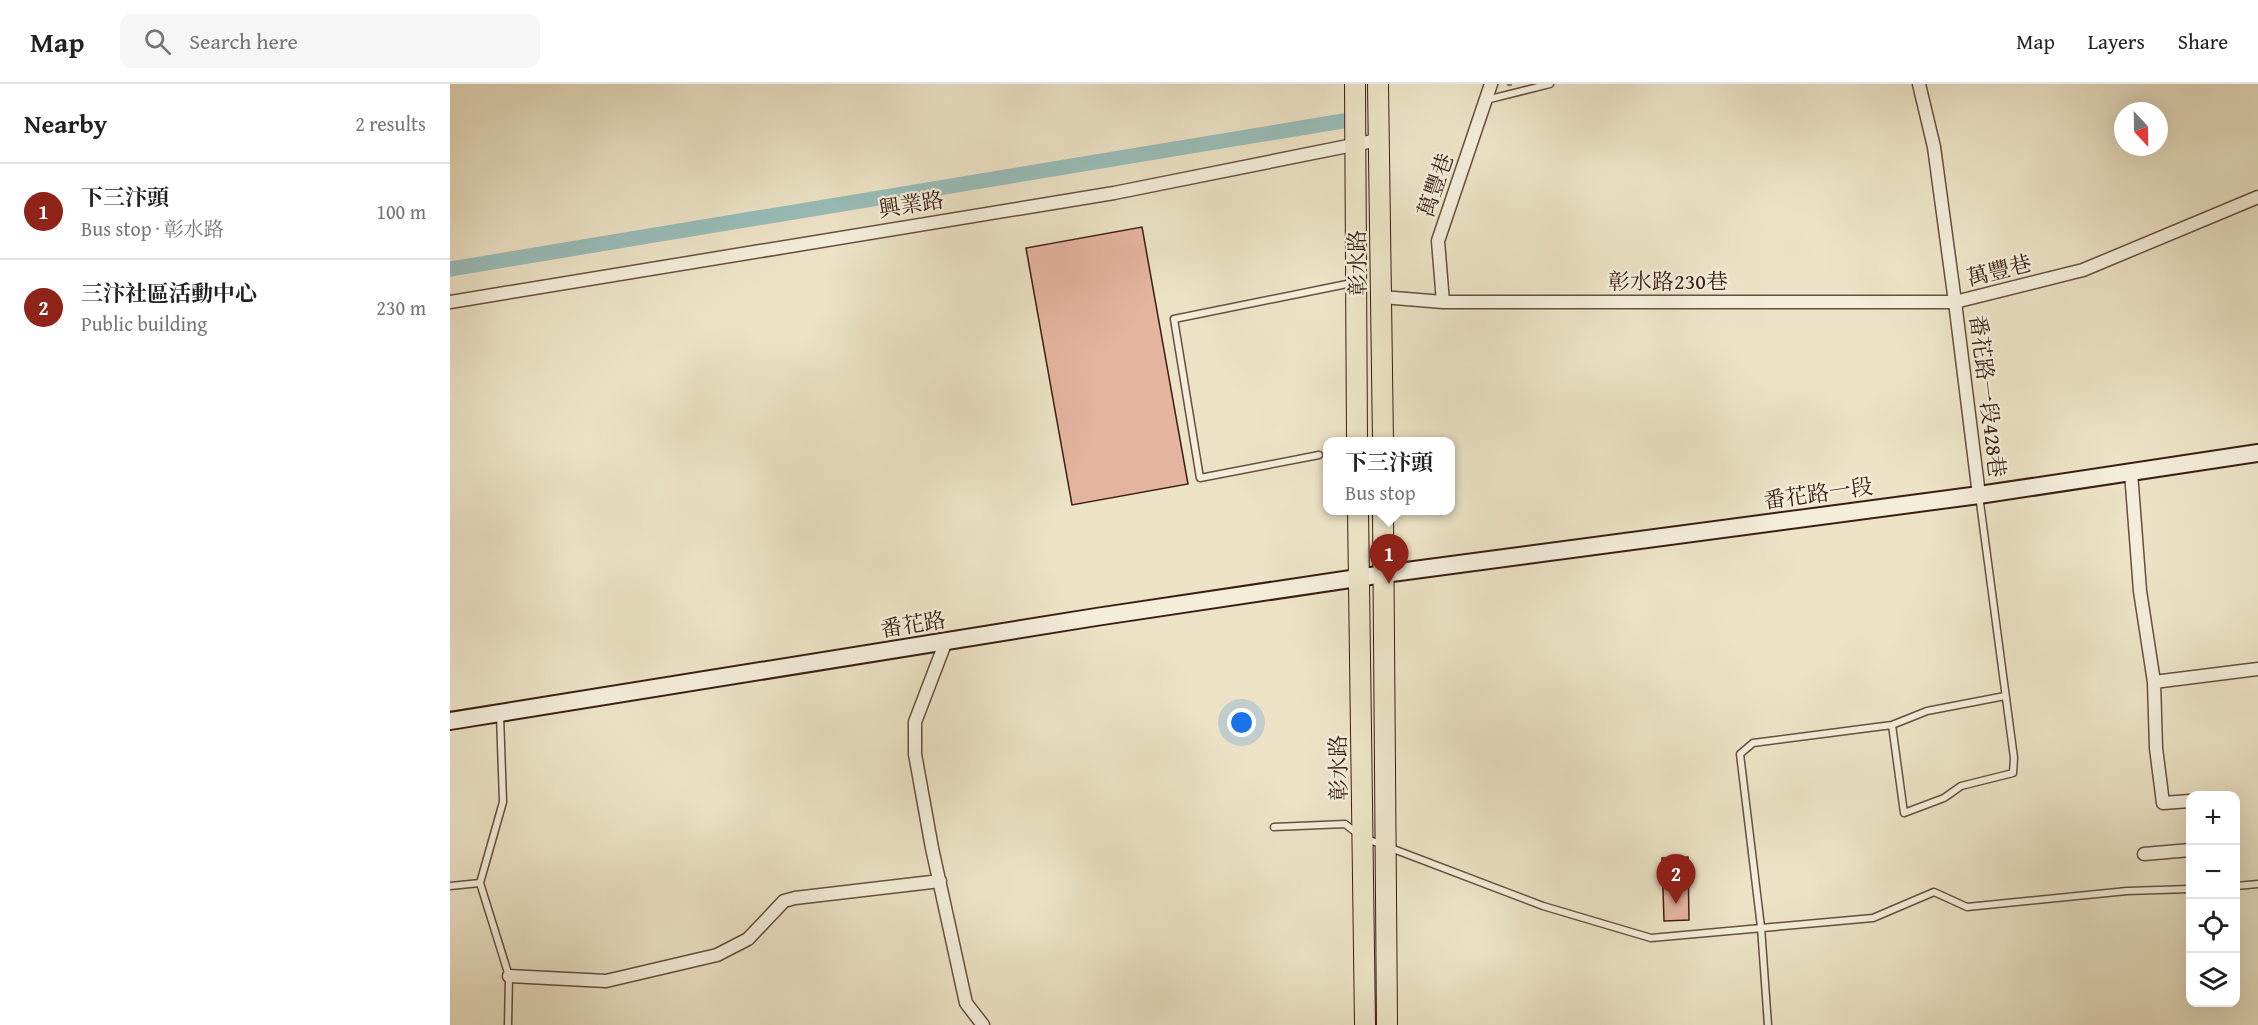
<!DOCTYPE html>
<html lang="en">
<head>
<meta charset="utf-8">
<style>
	body { margin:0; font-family:"Gentium Book Plus","Noto Serif TC",serif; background:#f6f6f6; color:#222 }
	.controls { position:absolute; right:18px; bottom:18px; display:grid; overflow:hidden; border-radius:12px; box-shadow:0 6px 24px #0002 }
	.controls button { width:54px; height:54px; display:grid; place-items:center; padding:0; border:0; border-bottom:2px solid #e0e0e0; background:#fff; color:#222; font:30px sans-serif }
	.compass { position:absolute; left:1664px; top:18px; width:54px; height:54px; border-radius:50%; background:#fff; box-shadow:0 6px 24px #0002; rotate:158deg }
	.you { position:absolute; left:792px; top:639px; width:21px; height:21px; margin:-15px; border:4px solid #fff; border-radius:50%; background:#1a73e8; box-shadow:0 0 0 9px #1a73e833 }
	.badge { display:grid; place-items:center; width:39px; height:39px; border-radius:50%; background:#8f2418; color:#fff; font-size:20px; font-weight:700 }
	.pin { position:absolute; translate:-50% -50px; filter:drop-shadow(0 2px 3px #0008) }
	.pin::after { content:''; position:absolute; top:32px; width:21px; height:18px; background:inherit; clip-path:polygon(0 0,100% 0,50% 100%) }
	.popup { position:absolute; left:873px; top:353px; width:132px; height:78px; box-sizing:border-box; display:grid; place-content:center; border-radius:12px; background:#fff; filter:drop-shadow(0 2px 4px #0005); font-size:20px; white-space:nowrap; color:#767676 }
	.popup b { font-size:22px; color:#222 }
	.popup::after { content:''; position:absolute; left:50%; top:100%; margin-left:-12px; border:12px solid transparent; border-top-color:#fff }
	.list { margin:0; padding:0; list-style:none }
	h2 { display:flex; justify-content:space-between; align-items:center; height:78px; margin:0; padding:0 24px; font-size:26px }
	h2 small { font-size:20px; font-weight:400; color:#767676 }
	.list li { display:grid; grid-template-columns:39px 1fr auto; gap:18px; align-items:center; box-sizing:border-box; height:96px; padding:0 24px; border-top:2px solid #e0e0e0 }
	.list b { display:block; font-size:22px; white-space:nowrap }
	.list p { margin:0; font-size:20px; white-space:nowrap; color:#767676 }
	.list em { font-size:20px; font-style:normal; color:#767676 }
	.icon { flex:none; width:33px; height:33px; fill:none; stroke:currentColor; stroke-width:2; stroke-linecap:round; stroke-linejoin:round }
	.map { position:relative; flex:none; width:1808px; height:941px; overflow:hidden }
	header { display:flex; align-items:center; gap:36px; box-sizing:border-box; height:84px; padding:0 30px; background:#fff; border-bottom:2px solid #e0e0e0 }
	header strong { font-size:28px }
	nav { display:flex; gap:33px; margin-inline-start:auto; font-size:21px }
	.search { width:420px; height:54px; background:#f6f6f6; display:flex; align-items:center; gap:15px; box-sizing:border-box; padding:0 21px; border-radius:12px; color:#767676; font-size:22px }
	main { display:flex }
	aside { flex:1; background:#fff }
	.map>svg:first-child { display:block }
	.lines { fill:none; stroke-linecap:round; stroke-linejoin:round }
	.stream { stroke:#737d76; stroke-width:4.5 }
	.canal { stroke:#99bdb9; stroke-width:15 }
	.building { fill:#e5b4a0; stroke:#3b1d12; stroke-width:1.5 }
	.lane-casing { stroke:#674e3f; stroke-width:9 }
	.street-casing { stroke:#674e3f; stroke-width:15 }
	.secondary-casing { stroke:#3b1d12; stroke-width:20 }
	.primary-casing { stroke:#3b1d12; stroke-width:22 }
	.lane { stroke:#f3edda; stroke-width:6 }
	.street { stroke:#f3edda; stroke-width:12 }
	.secondary { stroke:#f3edda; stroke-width:16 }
	.primary { stroke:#ece3c6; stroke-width:20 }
	.labels { text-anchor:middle; stroke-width:4.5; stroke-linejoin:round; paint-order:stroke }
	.street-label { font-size:22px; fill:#3b1d12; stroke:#f3edda }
</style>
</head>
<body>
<header>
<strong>Map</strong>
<div class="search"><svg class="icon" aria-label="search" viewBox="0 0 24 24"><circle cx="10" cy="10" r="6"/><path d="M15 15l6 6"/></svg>Search here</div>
<nav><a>Map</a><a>Layers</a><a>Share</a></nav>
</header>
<main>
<aside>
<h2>Nearby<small>2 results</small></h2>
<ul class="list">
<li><span class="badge">1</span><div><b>下三汴頭</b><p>Bus stop · 彰水路</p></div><em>100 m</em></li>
<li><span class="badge">2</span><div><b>三汴社區活動中心</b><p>Public building</p></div><em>230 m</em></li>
</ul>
</aside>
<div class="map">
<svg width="1808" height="941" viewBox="0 0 1808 941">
	<rect width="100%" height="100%" fill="#ece3c6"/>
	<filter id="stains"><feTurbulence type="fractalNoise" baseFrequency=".00333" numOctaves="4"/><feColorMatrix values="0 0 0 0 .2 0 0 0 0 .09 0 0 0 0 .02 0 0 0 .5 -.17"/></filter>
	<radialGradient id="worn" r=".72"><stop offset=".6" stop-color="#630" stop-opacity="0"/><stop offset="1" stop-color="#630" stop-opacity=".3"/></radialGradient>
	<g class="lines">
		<path class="stream" d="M 1059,0 L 1060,0"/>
		<path class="canal" d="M 0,185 L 893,37"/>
	</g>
	<path class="building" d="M 692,143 L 738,400 L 622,421 L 576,164 Z
		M 1238,773 L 1239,836 L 1214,837 L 1212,774 Z"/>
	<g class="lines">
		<g class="lane-casing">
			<path id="lane" d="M 1036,16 L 1100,0
				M 869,371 L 750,394 L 724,235 L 902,199
				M 50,631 L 53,718 L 30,799 L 59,892 L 58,941
				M 1442,641 L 1454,729 L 1494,714 L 1511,702 L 1563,689 L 1564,674 L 1529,411
				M 824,743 L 895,740 L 908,750
				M 917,755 L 1093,822 L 1201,854 L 1423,834 L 1484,808 L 1517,823 L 1677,807 L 1740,805
				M 0,802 L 30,799
				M 1786,802 L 1808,800
				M 1318,941 L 1311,843 L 1290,670 L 1303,659 L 1442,641 L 1477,627 L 1555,612"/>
		</g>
		<g class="street-casing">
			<path id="street" d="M 1469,0 L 1484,63 L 1505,218 L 1633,186 L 1808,113
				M 932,213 L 993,218 L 1505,218 L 1529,411
				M 0,218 L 664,109 L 928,56
				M 993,218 L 988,157 L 1041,0
				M 1681,388 L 1690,507 L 1704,598 L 1706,664 L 1713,719 L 1740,717
				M 496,557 L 465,638 L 465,670 L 482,764 L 516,919 L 533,941
				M 1704,598 L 1808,585
				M 1694,770 L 1740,766
				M 59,892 L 156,897 L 267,871 L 298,855 L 334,817 L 345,814 L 490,797"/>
		</g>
		<g class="secondary-casing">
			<path id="secondary" d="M 0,637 L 646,533 L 934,490 L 1529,411 L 1808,369"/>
		</g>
		<g class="primary-casing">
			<path id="primary" d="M 905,0 L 907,358
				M 928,0 L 933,358
				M 908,426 L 915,941
				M 933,426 L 937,941"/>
		</g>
		<use href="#lane" class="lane"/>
		<use href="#street" class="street"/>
		<use href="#secondary" class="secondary"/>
		<use href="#primary" class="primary"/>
	</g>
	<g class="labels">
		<g class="street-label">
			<text transform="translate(985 101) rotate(-71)" y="8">萬豐巷</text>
			<text transform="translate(461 120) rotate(-9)" y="8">興業路</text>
			<text transform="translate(907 179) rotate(-91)" y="8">彰水路</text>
			<text transform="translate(1549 186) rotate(-14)" y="8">萬豐巷</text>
			<text x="1218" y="205">彰水路230巷</text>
			<text transform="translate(1538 312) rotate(83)" y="8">番花路一段428巷</text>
			<text transform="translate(1368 409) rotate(-8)" y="8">番花路一段</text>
			<text transform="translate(463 540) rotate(-9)" y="8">番花路</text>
			<text transform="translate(888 684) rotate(-91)" y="8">彰水路</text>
		</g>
	</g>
	<rect width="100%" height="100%" filter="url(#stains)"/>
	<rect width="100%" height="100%" fill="url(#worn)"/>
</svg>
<div class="controls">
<button>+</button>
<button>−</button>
<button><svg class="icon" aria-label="locate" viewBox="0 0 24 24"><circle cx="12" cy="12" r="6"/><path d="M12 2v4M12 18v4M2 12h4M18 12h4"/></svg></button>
<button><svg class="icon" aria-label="layers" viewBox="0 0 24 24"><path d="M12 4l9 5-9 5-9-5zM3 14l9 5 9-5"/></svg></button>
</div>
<svg class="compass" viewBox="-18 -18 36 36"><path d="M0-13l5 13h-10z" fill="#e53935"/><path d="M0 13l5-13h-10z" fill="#767676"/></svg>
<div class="you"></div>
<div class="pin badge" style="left:939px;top:500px">1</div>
<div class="popup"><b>下三汴頭</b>Bus stop</div>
<div class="pin badge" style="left:1226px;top:820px">2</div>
</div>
</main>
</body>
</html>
